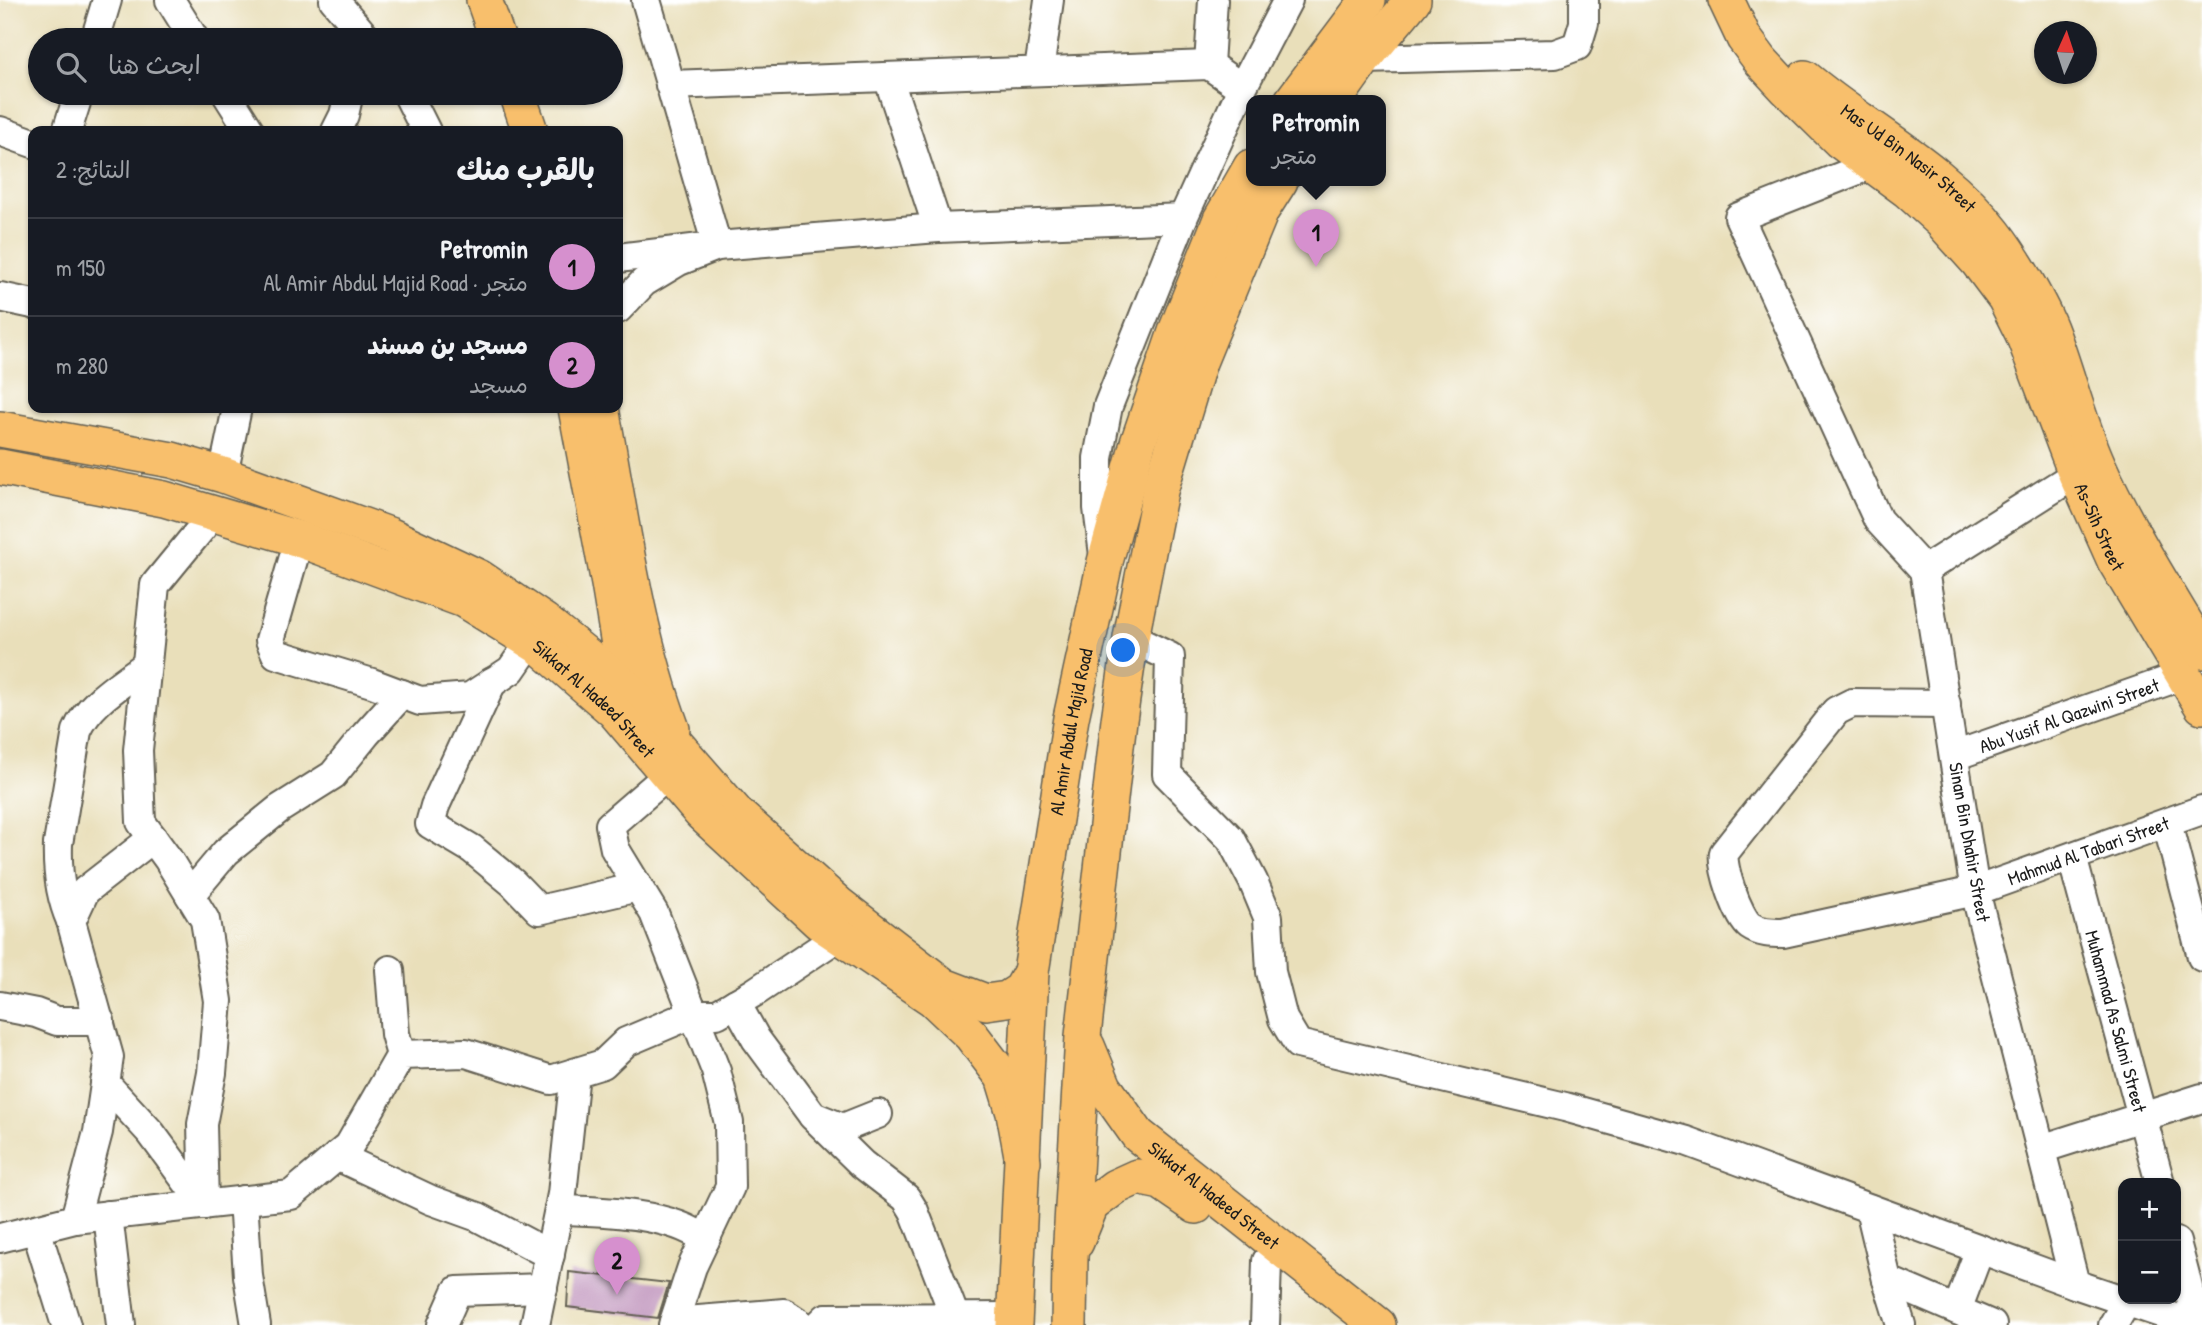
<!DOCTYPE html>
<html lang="ar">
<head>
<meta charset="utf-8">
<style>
	body { margin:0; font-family:"Patrick Hand","Playpen Sans Arabic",sans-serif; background:#20242c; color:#f1f3f6; direction:rtl }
	.controls { position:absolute; right:21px; bottom:21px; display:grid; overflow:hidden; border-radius:14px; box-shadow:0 2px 5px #0004 }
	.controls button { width:63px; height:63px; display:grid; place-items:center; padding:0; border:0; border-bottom:2px solid #363941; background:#171b24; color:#f1f3f6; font:35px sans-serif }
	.compass { position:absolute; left:2034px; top:21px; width:63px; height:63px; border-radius:50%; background:#171b24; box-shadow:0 2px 5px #0004; rotate:3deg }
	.you { position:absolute; left:1124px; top:651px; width:24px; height:24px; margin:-18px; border:5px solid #fff; border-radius:50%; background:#1a73e8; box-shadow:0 0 0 10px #1a73e833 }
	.badge { display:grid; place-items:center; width:46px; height:46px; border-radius:50%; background:#d690ce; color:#111; font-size:23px; font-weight:700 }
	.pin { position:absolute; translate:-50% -58px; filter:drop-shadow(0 2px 4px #0008) }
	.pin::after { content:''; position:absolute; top:37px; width:24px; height:21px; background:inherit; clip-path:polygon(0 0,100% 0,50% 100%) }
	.popup { position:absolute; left:1246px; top:95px; width:140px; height:91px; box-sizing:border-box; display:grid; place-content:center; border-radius:14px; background:#171b24; filter:drop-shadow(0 2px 5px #0005); font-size:23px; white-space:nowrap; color:#9ea1a6 }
	.popup b { font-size:26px; color:#f1f3f6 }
	.popup::after { content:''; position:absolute; left:50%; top:100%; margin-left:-14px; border:14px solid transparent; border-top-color:#171b24 }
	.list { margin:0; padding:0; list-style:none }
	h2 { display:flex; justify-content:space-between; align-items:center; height:91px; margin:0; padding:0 28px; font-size:30px }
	h2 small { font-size:23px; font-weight:400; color:#9ea1a6 }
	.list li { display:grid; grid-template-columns:46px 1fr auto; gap:21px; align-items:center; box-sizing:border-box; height:98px; padding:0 28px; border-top:2px solid #363941 }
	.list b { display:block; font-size:26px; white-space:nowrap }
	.list p { margin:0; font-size:23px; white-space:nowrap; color:#9ea1a6 }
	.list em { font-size:23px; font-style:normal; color:#9ea1a6 }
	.icon { flex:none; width:38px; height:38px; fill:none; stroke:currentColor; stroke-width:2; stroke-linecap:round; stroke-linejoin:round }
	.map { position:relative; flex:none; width:2202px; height:1325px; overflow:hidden; direction:ltr }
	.search { position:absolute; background:#171b24; box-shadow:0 2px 5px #0004; left:28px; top:28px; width:595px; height:77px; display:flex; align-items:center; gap:18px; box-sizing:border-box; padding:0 24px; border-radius:38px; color:#9ea1a6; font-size:26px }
	.panel { position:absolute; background:#171b24; box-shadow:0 2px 5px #0004; left:28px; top:126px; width:595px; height:287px; border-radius:14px; direction:rtl }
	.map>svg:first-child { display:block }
	.building { fill:#c196be }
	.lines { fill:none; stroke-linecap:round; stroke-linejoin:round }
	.minor-casing { stroke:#646053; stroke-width:32 }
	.major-casing { stroke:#646053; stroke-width:38 }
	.minor { stroke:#fff; stroke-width:28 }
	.major { stroke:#f8bf6c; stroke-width:35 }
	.labels { text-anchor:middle; stroke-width:5; stroke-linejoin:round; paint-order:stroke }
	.street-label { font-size:19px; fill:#1c1c1c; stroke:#fff }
</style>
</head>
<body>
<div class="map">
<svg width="2202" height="1325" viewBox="0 0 2202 1325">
	<rect width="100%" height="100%" fill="#fff"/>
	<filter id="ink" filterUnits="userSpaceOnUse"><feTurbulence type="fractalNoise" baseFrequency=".0143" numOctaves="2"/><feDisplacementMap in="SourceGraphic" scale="14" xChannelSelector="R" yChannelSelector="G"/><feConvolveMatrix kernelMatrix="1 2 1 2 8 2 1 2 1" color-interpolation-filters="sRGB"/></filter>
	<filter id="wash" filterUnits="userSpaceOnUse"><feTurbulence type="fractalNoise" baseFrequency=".00686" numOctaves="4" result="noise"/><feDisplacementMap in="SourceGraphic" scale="28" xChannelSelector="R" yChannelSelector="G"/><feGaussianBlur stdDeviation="1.57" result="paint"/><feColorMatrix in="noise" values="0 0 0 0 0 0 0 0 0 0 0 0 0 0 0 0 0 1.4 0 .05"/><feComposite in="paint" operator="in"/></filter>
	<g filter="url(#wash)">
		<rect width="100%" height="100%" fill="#e9dfba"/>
		<g id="blocks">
			<path class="building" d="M 569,1272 L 669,1283 L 658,1318 L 567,1307 Z"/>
		</g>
	</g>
	<g filter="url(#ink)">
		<use href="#blocks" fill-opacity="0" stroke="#646053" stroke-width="2"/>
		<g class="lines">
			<g class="minor-casing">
				<g id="minor">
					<path d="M 170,0 L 195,40"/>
					<path d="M 334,0 L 368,40"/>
					<path d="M 95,40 L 107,0"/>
					<path d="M 1364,59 L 1555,54 L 1577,46 L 1584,23 L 1584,0"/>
					<path d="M 1209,65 L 1213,0"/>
					<path d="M 1039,71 L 1049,0"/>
					<path d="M 888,77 L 938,228"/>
					<path d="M 670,85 L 1209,65 L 1242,88 L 1183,218"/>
					<path d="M 1242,88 L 1288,0"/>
					<path d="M 226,93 L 250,131"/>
					<path d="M 407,93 L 426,131"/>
					<path d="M 0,131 L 33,143"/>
					<path d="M 67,131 L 79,93"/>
					<path d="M 336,131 L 344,115 L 349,93"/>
					<path d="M 1873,164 L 1739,217 L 1878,520 L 1924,570"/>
					<path d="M 618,258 L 717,246 L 646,0"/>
					<path d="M 0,297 L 33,304"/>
					<path d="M 618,309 L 644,282 L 679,261 L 717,246 L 938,228 L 1183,218 L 1108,406 L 1098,458 L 1098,508 L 1104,555"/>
					<path d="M 223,475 L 237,408"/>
					<path d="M 299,539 L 270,640 L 276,654 L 372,683 L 420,701 L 470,697 L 511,670 L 531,641"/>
					<path d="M 1131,638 L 1170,657 L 1167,774 L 1231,839 L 1253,881 L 1268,917 L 1271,972 L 1283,1019 L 1298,1044 L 1565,1107 L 1686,1141 L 2075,1284 L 2196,1325"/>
					<path d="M 492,682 L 435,806 L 430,824 L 472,849 L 513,883 L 539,910 L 638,887"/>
					<path id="s1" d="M 1946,704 L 1852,703 L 1836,711 L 1724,853 C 1721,867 1738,917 1750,926 C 1760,933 1772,933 1783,933 L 1975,891 L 2202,810"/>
					<path id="s2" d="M 1954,756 L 2184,675"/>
					<path d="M 668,775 L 610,825 L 615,849 L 654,913 L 716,1071 L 729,1123 L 730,1187 L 692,1267 L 673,1325"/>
					<path d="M 2167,823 L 2202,957"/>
					<path id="s3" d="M 2072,857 L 2160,1183"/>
					<path d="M 190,895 L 226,852 L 279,809 L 333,775 L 366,734 L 402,694"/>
					<path d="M 71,921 C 60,896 57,872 58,844 L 77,731 C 89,702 122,684 146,665"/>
					<path d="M 390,970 L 395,1034 L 401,1055"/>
					<path d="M 736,1003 L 756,1039 L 813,1116 L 843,1128 L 878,1114"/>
					<path d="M 0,1006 L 36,1013 L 57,1021 L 100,1021"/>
					<path d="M 105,1083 L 151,1133 L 204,1205"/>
					<path d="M 813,1116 L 862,1164 L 906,1198 L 914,1211 L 955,1317"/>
					<path d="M 2041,1149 L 2202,1098"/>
					<path d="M 337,1156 L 431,1200 L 478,1217 L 550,1255"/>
					<path d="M 243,1200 L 248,1276 L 256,1325"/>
					<path d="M 204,1205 L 202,1124 L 212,1073 L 218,1001 L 205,920 L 168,859 L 141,822 L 138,750 L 155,585 L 214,513"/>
					<path d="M 1870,1209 L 1887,1280 L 1901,1325"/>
					<path d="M 559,1210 C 600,1211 674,1213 705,1240"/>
					<path d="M 108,1215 L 121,1325"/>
					<path d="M 75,1219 L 98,1132 L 109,1057 L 71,921 L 85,891 L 153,838"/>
					<path d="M 36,1229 L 66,1325"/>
					<path d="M 0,1238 L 75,1219 L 291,1195 L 349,1146 L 401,1055 L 466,1053 L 551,1080 L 603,1064 L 626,1042 L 692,1014 L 717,1014 L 755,992 L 839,936"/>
					<path d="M 2176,1242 L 2198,1325"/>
					<path d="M 1887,1280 L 1992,1325"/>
					<path d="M 2075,1284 L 1975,891 L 1924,570 L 2076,474"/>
					<path d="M 1957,1310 L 1980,1249"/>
					<path d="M 674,1322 L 784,1313 L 802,1325"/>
					<path d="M 442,1325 L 457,1291 L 543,1288"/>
					<path d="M 535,1325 L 562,1194 L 575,1073"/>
					<path d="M 819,1325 L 826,1318 L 1015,1317"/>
					<path d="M 1265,1325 L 1267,1261"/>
					<path d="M 2113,1325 L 2127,1301"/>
				</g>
			</g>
			<g class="major-casing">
				<g id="major">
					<path d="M 484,0 L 498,40"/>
					<path id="s4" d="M 1726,0 L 1744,38 L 1761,61 L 1787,89 L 1840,141 L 1908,191 L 1941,221 L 1978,262 L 2005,298 L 2023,334 L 2076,474 L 2115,561 L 2202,706"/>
					<path id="s5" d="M 1805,78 C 1867,130 1944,168 1994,233 C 2012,256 2042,306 2052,334 C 2068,377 2079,423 2098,465 C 2127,530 2166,590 2202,651"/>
					<path d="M 517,93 L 530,131"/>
					<path d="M 1292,101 L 1368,0"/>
					<path d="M 1334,101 L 1364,59 L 1413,0"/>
					<path d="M 576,408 L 609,584 L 626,687 L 622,696"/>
					<path d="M 601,408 C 621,515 634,626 672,729"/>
					<path d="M 0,429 L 172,460 L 223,475 L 389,535 L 480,578 L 544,621 L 626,687 L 738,815 L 838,904 L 944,986 L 986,1002 L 1007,999 L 1021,990 L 1031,972"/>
					<path id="s6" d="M 0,467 L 164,499 L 299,539 L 464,600 L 540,647 L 614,711 L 701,813 L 819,922 L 933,999 L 971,1035 L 1003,1077 L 1014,1113 L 1023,1161"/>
					<path id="s7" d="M 1087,1046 L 1104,1087 L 1138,1135 L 1378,1325"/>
					<path d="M 1076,1242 L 1091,1205 L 1115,1187 L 1137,1177 L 1161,1182 L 1196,1206"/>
					<path id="s8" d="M 1014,1325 L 1031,972 L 1071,718 L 1105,562 L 1138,443 L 1177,329 L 1221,219 L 1251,167"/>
					<path d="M 1069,1325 L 1070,1258 L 1083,1036 L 1119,720 L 1131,638 L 1160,491 L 1199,362 L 1261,211 L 1280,181"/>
				</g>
			</g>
			<use href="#minor" class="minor"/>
			<use href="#major" class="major"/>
		</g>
	</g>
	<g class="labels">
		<g class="street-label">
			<text dy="7" stroke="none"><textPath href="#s5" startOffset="131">Mas Ud Bin Nasir Street</textPath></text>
			<text dy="7" stroke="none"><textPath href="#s4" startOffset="660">As-Sih Street</textPath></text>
			<text dy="7" stroke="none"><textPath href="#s6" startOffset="648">Sikkat Al Hadeed Street</textPath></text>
			<text dy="7" stroke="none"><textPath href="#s2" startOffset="122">Abu Yusif Al Qazwini Street</textPath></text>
			<text dy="7" stroke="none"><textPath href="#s8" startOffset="597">Al Amir Abdul Majid Road</textPath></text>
			<text transform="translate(1970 842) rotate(80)" y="7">Sinan Bin Dhahir Street</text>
			<text dy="7" stroke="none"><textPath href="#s1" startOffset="723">Mahmud Al Tabari Street</textPath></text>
			<text dy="7" stroke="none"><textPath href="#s3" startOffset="170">Muhammad As Salmi Street</textPath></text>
			<text dy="7" stroke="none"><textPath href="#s7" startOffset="200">Sikkat Al Hadeed Street</textPath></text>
		</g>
	</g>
</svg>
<div class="controls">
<button>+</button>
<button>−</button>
</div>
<svg class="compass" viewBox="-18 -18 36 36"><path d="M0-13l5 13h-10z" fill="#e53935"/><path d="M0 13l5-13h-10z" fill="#9ea1a6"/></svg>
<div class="you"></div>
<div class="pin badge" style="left:1316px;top:267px">1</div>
<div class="popup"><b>Petromin</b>متجر</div>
<div class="pin badge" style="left:617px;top:1295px">2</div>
<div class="search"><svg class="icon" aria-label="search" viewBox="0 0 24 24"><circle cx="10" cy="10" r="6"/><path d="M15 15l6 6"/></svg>ابحث هنا</div>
<section class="panel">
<h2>بالقرب منك<small>النتائج: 2</small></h2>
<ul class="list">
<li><span class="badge">1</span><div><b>Petromin</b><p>متجر · Al Amir Abdul Majid Road</p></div><em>150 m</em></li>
<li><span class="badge">2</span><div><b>مسجد بن مسند</b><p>مسجد</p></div><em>280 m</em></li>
</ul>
</section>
</div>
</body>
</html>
